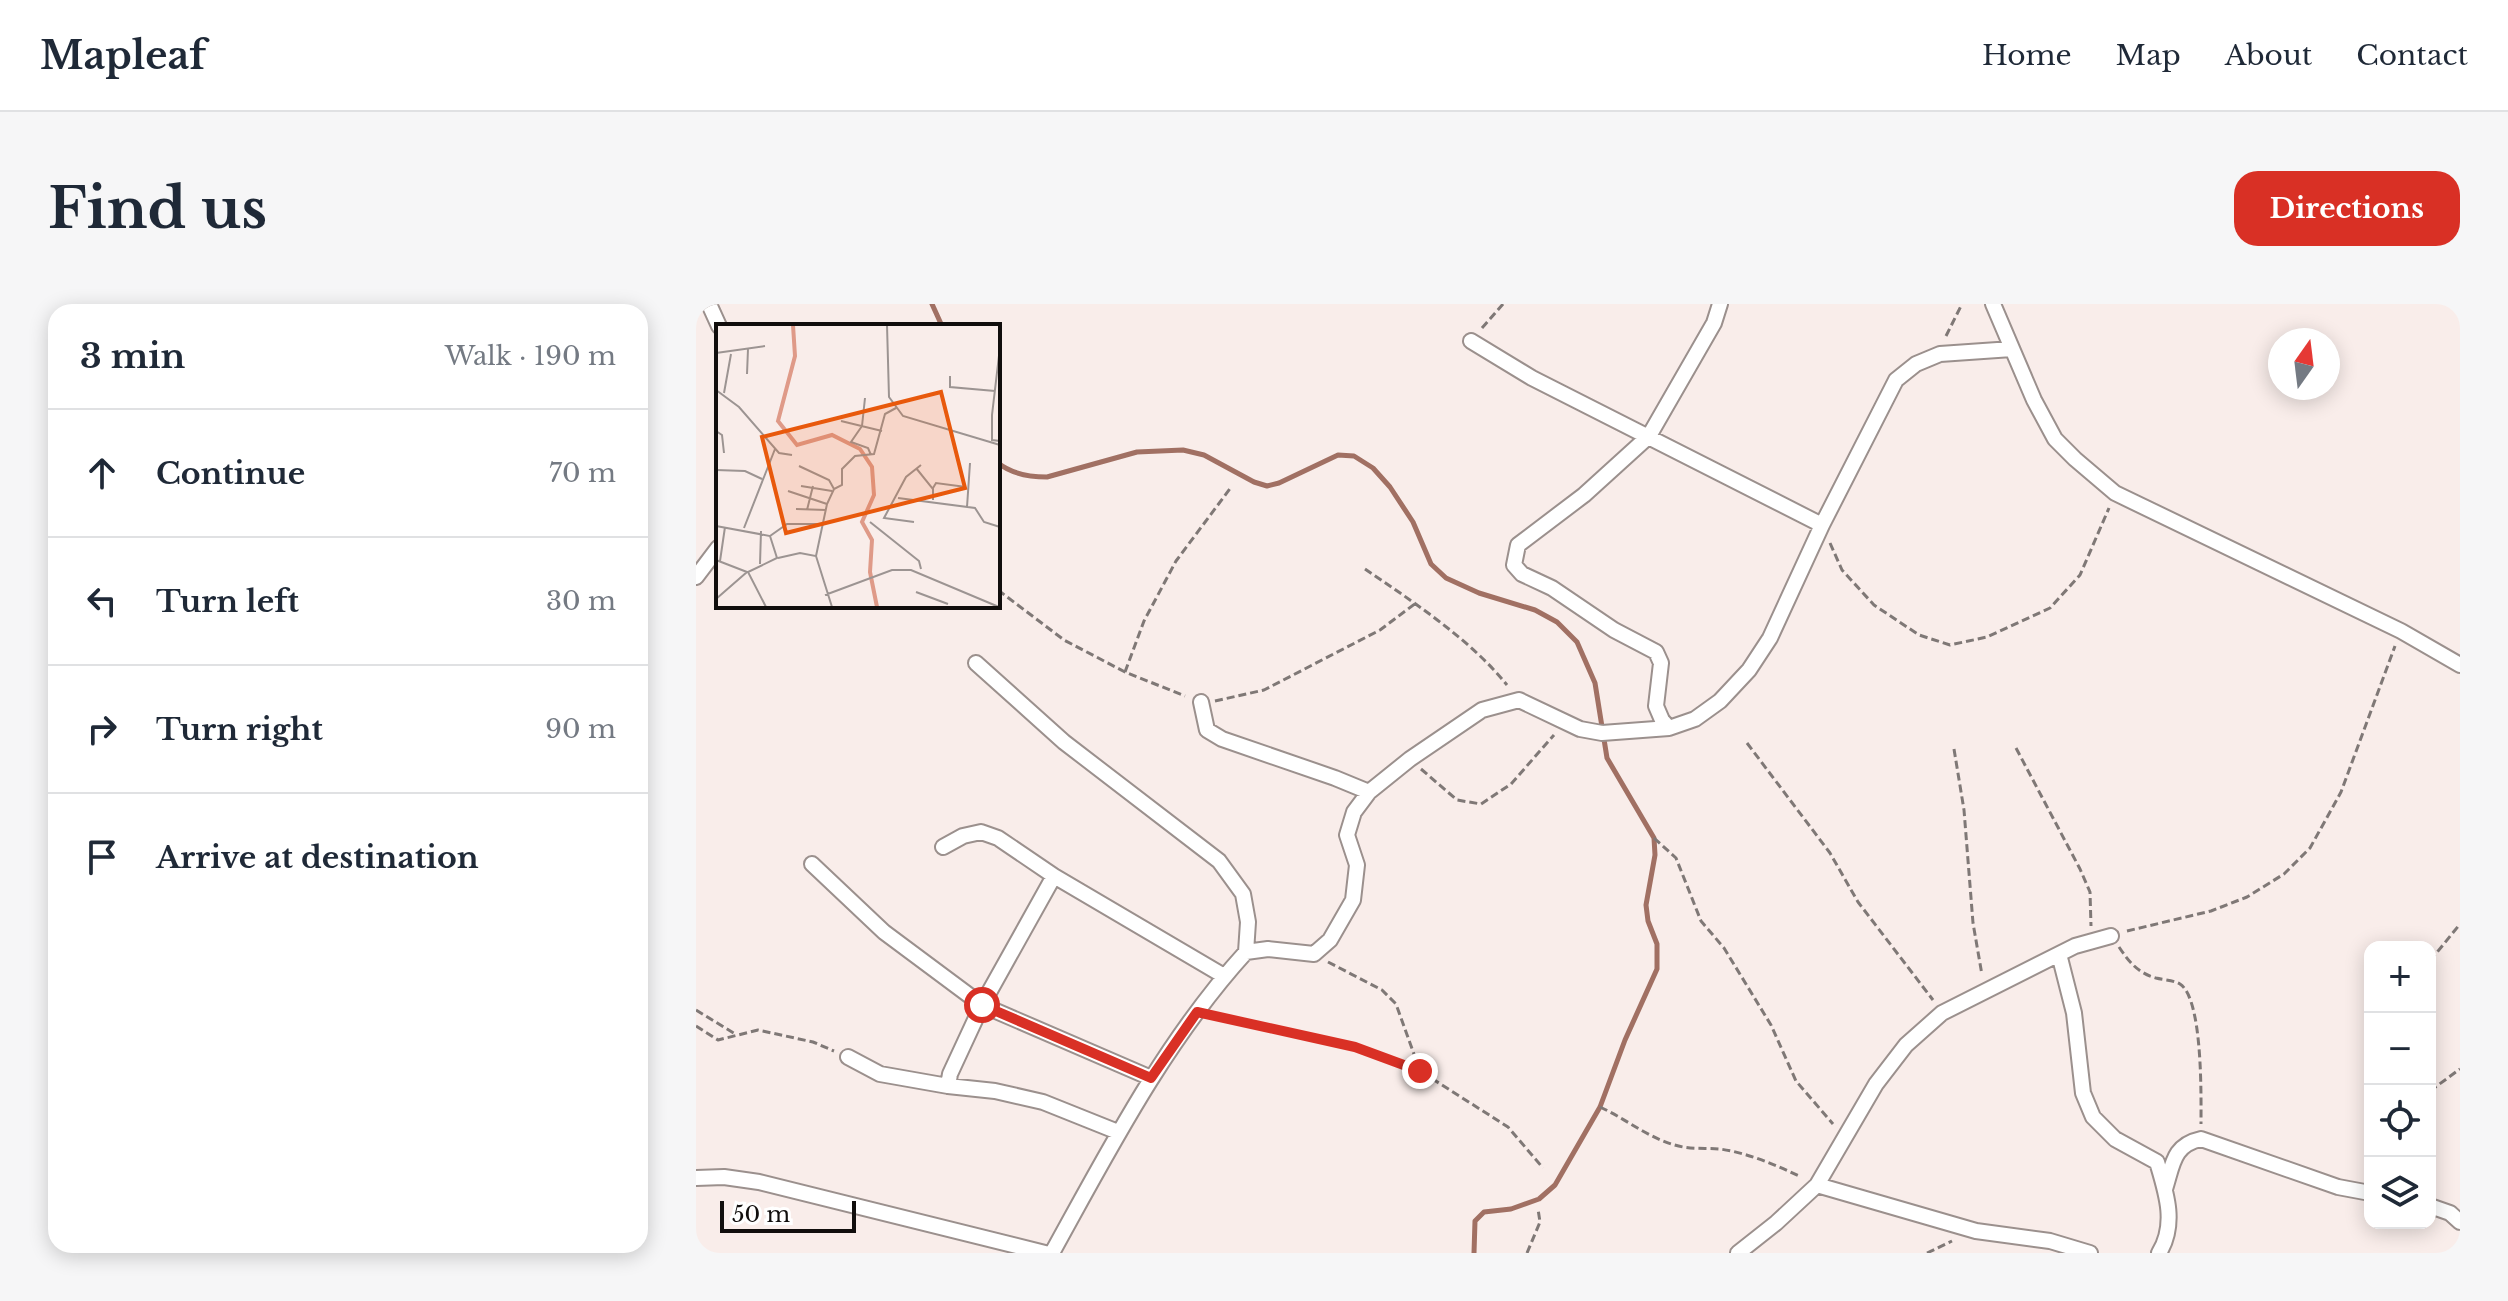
<!DOCTYPE html>
<html lang="en">
<head>
<meta charset="utf-8">
<style>
	body { margin:0; font-family:"Libre Baskerville",serif; background:#f6f6f7; color:#1f2937 }
	.controls { position:absolute; right:24px; bottom:24px; display:grid; overflow:hidden; border-radius:16px; box-shadow:0 4px 20px #0003 }
	.controls button { width:72px; height:72px; display:grid; place-items:center; padding:0; border:0; border-bottom:2px solid #e0e1e3; background:#fff; color:#1f2937; font:40px sans-serif }
	.compass { position:absolute; left:1572px; top:24px; width:72px; height:72px; border-radius:50%; background:#fff; box-shadow:0 4px 20px #0003; rotate:14deg }
	.scale { position:absolute; left:24px; bottom:20px; width:136px; box-sizing:border-box; padding-left:8px; border:4px solid #110e0d; border-top:0; font-size:22px; line-height:28px; white-space:nowrap; color:#110e0d; -webkit-text-stroke:6px #fff; paint-order:stroke }
	.stop { position:absolute; width:24px; height:24px; margin:-18px; border:6px solid #d93025; border-radius:50%; background:#fff }
	.stop.end { background:#d93025; border-color:#fff; box-shadow:0 2px 8px #0008 }
	.list { margin:0; padding:0; list-style:none }
	h2 { display:flex; justify-content:space-between; align-items:center; height:104px; margin:0; padding:0 32px; font-size:34px }
	h2 small { font-size:26px; font-weight:400; color:#747a83 }
	.list li { display:grid; grid-template-columns:52px 1fr auto; gap:24px; align-items:center; box-sizing:border-box; height:128px; padding:0 32px; border-top:2px solid #e0e1e3 }
	.list b { display:block; font-size:30px; white-space:nowrap }
	.list em { font-size:26px; font-style:normal; color:#747a83 }
	.icon { flex:none; width:44px; height:44px; fill:none; stroke:currentColor; stroke-width:2; stroke-linecap:round; stroke-linejoin:round }
	.map { position:relative; flex:none; width:1764px; height:949px; overflow:hidden; border-radius:24px }
	header { display:flex; align-items:center; gap:48px; box-sizing:border-box; height:112px; padding:0 40px; background:#fff; border-bottom:2px solid #e0e1e3 }
	header strong { font-size:38px }
	nav { display:flex; gap:44px; margin-inline-start:auto; font-size:28px }
	.intro { display:flex; align-items:center; justify-content:space-between; box-sizing:border-box; height:192px; padding:0 48px }
	h1 { margin:0; font-size:56px }
	.button { padding:20px 36px; border-radius:24px; background:#d93025; color:#fff; font-size:28px; font-weight:700 }
	main { display:flex; gap:48px; padding:0 48px }
	aside { flex:1; background:#fff; border-radius:24px; box-shadow:0 4px 20px #0003 }
	.map>svg:first-child { display:block }
	.lines { fill:none; stroke-linecap:round; stroke-linejoin:round }
	.stream { stroke:#a17063; stroke-width:5 }
	.street-casing { stroke:#9b908d; stroke-width:18 }
	.path { stroke:#7f7876; stroke-width:3; stroke-dasharray:8 4; stroke-linecap:butt }
	.street { stroke:#fff; stroke-width:14 }
	.route { stroke:#d93025; stroke-width:10 }
	.inset-river { fill:none; stroke:#df9a88; stroke-width:4 }
	.inset-road { fill:none; stroke:#9c9492; stroke-width:2 }
	.view { fill:#e8590c; fill-opacity:0.15; stroke:#e8590c; stroke-width:4 }
	.inset-edge { fill:none; stroke:#110e0d; stroke-width:4 }
</style>
</head>
<body>
<header>
<strong>Mapleaf</strong>
<nav><a>Home</a><a>Map</a><a>About</a><a>Contact</a></nav>
</header>
<div class="intro"><h1>Find us</h1><a class="button">Directions</a></div>
<main>
<aside>
<h2>3 min<small>Walk · 190 m</small></h2>
<ul class="list">
<li><svg class="icon" aria-label="ahead" viewBox="0 0 24 24"><path d="M12 20V5M6 11l6-6 6 6"/></svg><div><b>Continue</b></div><em>70 m</em></li>
<li><svg class="icon" aria-label="left" viewBox="0 0 24 24"><path d="M17 20v-9H6M10 6l-5 5 5 5"/></svg><div><b>Turn left</b></div><em>30 m</em></li>
<li><svg class="icon" aria-label="right" viewBox="0 0 24 24"><path d="M7 20v-9h11M14 6l5 5-5 5"/></svg><div><b>Turn right</b></div><em>90 m</em></li>
<li><svg class="icon" aria-label="arrive" viewBox="0 0 24 24"><path d="M6 21V4h12l-3 4 3 4H6"/></svg><div><b>Arrive at destination</b></div></li>
</ul>
</aside>
<div class="map">
<svg width="1764" height="949" viewBox="0 0 1764 949">
	<rect width="100%" height="100%" fill="#f9edea"/>
	<g class="lines">
		<path class="stream" d="M 236,0 L 246,22
			M 302,159 C 316,170 333,173 351,173 L 441,148 L 487,146 L 508,151 L 558,178 L 571,182 L 583,179 L 642,151 L 658,152 L 677,164 L 694,183 L 717,218 L 735,260 L 750,274 L 783,289 L 839,306 L 861,318 L 881,338 L 899,379 L 911,454 L 958,534 L 959,551 L 950,601 L 952,617 L 961,640 L 961,665 L 929,736 L 904,803 L 859,881 L 843,895 L 815,905 L 788,908 L 779,917 L 778,949"/>
		<g class="street-casing">
			<path id="street" d="M 13,0 L 23,22
				M 1297,0 L 1338,96 L 1359,135 L 1379,155 L 1419,189 L 1705,327 L 1764,361
				M 775,37 L 836,74 L 1126,221
				M 0,273 L 22,244
				M 280,359 L 368,438 L 523,557 L 547,590 L 552,618 L 550,648
				M 505,398 L 511,426 L 526,435 L 639,474 L 673,488
				M 973,424 L 966,416 L 960,402 L 965,359 L 960,348 L 918,326 L 856,284 L 826,270 L 818,261 L 822,241 L 888,191 L 953,132 L 1018,19 L 1024,0
				M 247,543 L 267,532 L 285,528 L 302,534 L 358,572 L 528,672
				M 116,560 L 188,628 L 286,701 L 455,774
				M 1363,650 L 1378,709 L 1387,789 L 1397,813 L 1419,835 L 1461,858 C 1470,888 1481,920 1463,949
				M 152,753 L 184,770 L 252,782 L 299,787 L 347,798 L 422,828
				M 252,782 L 254,770 L 286,701 L 358,572
				M 0,874 L 28,873 L 63,878 L 349,949
				M 1121,881 L 1280,927 L 1354,937 L 1394,949
				M 1469,885 C 1477,860 1477,841 1505,835 L 1642,883 L 1674,889
				M 1734,902 L 1754,909 L 1764,918
				M 356,949 C 414,844 469,737 550,648 L 572,645 L 618,650 L 634,636 L 657,596 L 661,561 L 651,531 L 658,508 L 673,488 L 714,455 L 786,406 L 823,396 L 884,425 L 906,429 L 973,424 L 999,415 L 1024,397 L 1053,366 L 1074,334 L 1126,221 L 1200,76 L 1220,60 L 1244,50 L 1316,45
				M 1042,949 L 1080,919 L 1121,881 L 1180,780 L 1210,741 L 1246,709 L 1379,642 L 1415,632"/>
		</g>
		<path class="path" d="M 786,24 L 807,0
			M 1250,32 L 1266,0
			M 1134,239 L 1146,266 L 1178,301 L 1223,331 L 1254,341 L 1291,333 L 1354,304 L 1384,271 L 1413,204
			M 669,265 C 716,297 775,336 811,381
			M 302,286 L 368,336 L 429,368 L 489,392
			M 429,368 L 448,317 L 480,257 L 536,182
			M 519,397 L 568,386 L 684,326 L 720,299
			M 1051,439 L 1134,549 L 1162,598 L 1237,696
			M 1320,444 L 1384,565 L 1394,588 L 1395,622
			M 1258,445 L 1268,506 L 1277,619 L 1286,671
			M 725,465 L 761,496 L 785,500 L 815,480 L 858,431
			M 958,534 L 980,554 L 1005,617 L 1028,644 L 1075,721 L 1100,777 L 1137,820
			M 1431,627 L 1515,607 L 1551,593 L 1588,570 L 1614,544 L 1645,488 L 1699,342
			M 1423,643 C 1433,658 1442,669 1460,674 C 1468,676 1477,676 1484,680 C 1507,695 1505,793 1505,820
			M 1734,657 L 1764,620
			M 632,658 L 686,686 L 700,700 L 724,767
			M 0,706 L 41,731
			M 518,711 L 659,743 L 724,767 L 812,823 L 847,864
			M 0,722 L 22,736 L 62,726 L 117,738 L 138,747
			M 1734,787 L 1764,765
			M 904,803 C 932,816 956,837 987,843 C 999,845 1012,844 1024,845 C 1052,849 1080,861 1105,873
			M 831,949 L 844,918 L 842,905
			M 1231,949 L 1256,937"/>
		<use href="#street" class="street"/>
	</g>
	<g class="lines">
		<path class="route" d="M 286,701 L 455,774 L 501,708 L 659,743 L 724,767"/>
	</g>
	<g transform="translate(20 20)">
		<rect width="284" height="284" fill="#f9edea"/>
		<path class="inset-river" d="M 77,1 L 79,32 L 62,97 L 81,121 L 116,111 L 144,125 L 156,143 L 158,171 L 146,198 L 156,216 L 154,248 L 161,283"/>
		<path class="inset-road" d="M 171,1 L 173,73 L 187,92 L 284,121M 284,23 L 276,91 L 276,116 L 284,117M 0,29 L 49,22M 31,50 L 32,25M 234,52 L 234,63 L 279,67M 0,66 L 23,83 L 63,129 L 76,131M 8,69 L 15,30M 149,74 L 146,102 L 135,118 L 152,124 L 155,131M 125,97 L 166,107M 0,107 L 6,111 L 8,129M 83,142 L 113,156 L 118,165M 200,144 L 217,165 L 217,176M 0,146 L 29,147 L 46,155M 85,162 L 116,167M 217,164 L 220,159 L 250,163M 72,167 L 111,180M 182,174 L 259,184 L 268,198 L 284,203M 251,183 L 254,139M 80,185 L 110,186M 91,186 L 97,162M 154,198 L 203,237 L 205,245M 198,198 L 168,194 L 190,153 L 205,141M 0,202 L 54,212 L 61,234 L 32,248 L 50,283M 28,204 L 59,125M 54,212 L 71,200 L 106,200M 100,232 L 111,180 L 118,165 L 126,161 L 126,145 L 139,132 L 158,130 L 169,90 L 180,84M 62,234 L 84,229 L 100,232 L 116,283M 0,236 L 31,248M 4,237 L 9,203M 44,240 L 45,207M 200,268 L 232,280M 109,271 L 176,246 L 195,246 L 283,283M 0,275 L 31,248"/>
		<path class="view" d="M 225,68 L 249,164 L 70,209 L 46,113 Z"/>
		<rect width="284" height="284" class="inset-edge"/>
	</g>
</svg>
<div class="controls">
<button>+</button>
<button>−</button>
<button><svg class="icon" aria-label="locate" viewBox="0 0 24 24"><circle cx="12" cy="12" r="6"/><path d="M12 2v4M12 18v4M2 12h4M18 12h4"/></svg></button>
<button><svg class="icon" aria-label="layers" viewBox="0 0 24 24"><path d="M12 4l9 5-9 5-9-5zM3 14l9 5 9-5"/></svg></button>
</div>
<svg class="compass" viewBox="-18 -18 36 36"><path d="M0-13l5 13h-10z" fill="#e53935"/><path d="M0 13l5-13h-10z" fill="#747a83"/></svg>
<div class="scale">50 m</div>
<div class="stop" style="left:286px;top:701px"></div>
<div class="stop end" style="left:724px;top:767px"></div>
</div>
</main>
</body>
</html>
